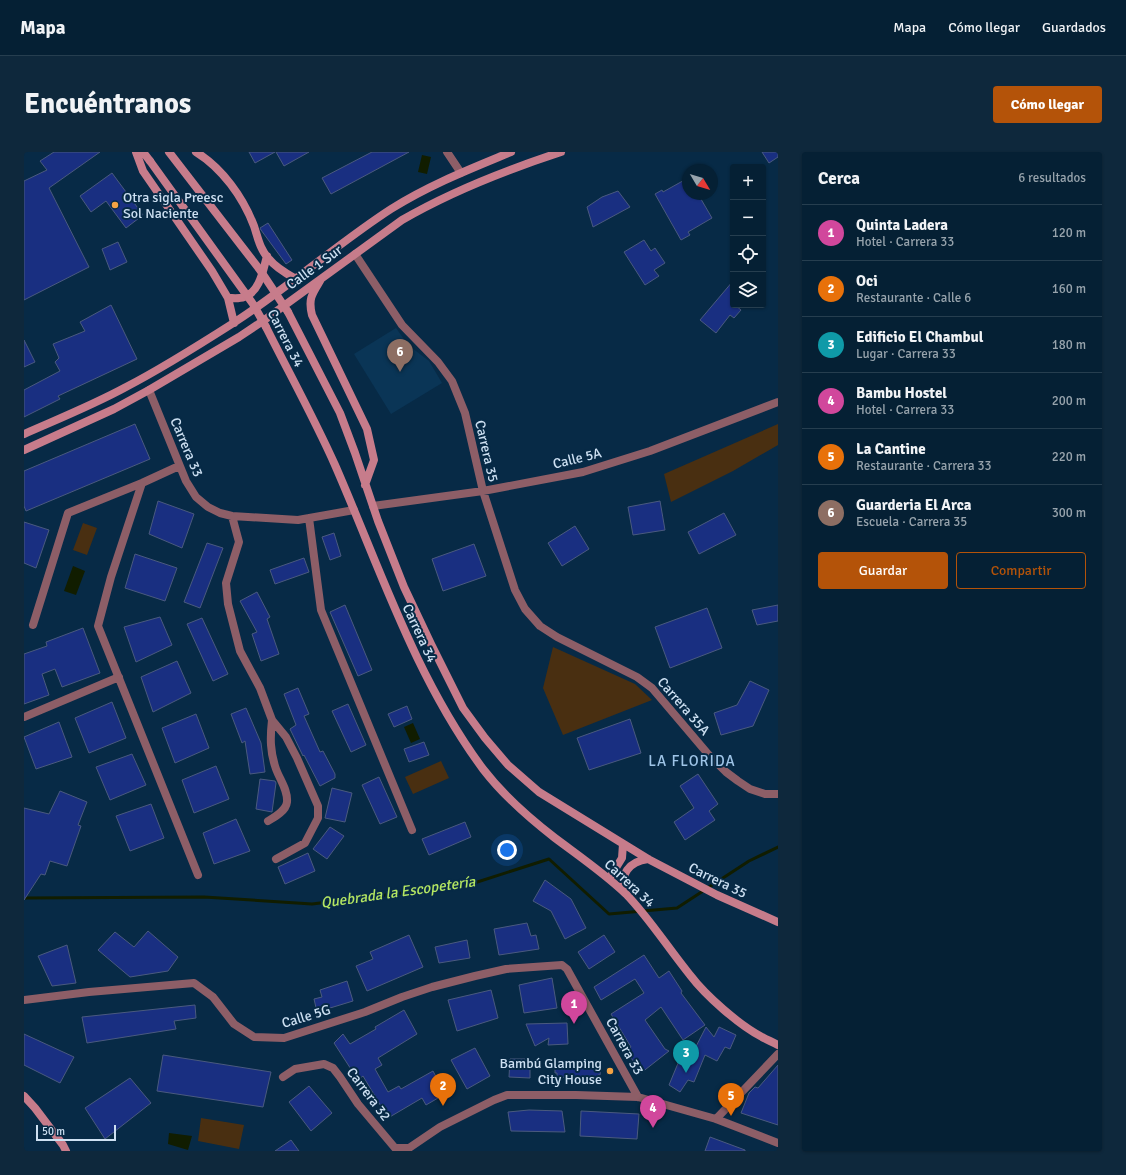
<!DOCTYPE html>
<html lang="es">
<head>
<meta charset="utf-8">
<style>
	body { margin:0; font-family:Signika,sans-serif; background:#0e283c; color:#f1f3f6 }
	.controls { position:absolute; right:12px; top:12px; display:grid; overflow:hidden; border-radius:4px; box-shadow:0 1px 3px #0004 }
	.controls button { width:36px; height:36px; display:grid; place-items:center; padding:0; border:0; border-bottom:1px solid #263e4f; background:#052034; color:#f1f3f6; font:20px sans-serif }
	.compass { position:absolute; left:658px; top:12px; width:36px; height:36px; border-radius:50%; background:#052034; box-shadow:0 1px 3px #0004; rotate:128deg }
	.scale { position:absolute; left:12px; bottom:10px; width:80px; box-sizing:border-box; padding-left:4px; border:2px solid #cde0f2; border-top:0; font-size:11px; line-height:14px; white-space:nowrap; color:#cde0f2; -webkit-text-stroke:3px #072a46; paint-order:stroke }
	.you { position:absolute; left:483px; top:698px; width:14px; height:14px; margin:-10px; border:3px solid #fff; border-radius:50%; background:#1a73e8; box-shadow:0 0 0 6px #1a73e833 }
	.badge { display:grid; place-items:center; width:26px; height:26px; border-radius:50%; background:#b45309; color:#fff; font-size:13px; font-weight:700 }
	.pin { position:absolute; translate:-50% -33px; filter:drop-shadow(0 1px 2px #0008) }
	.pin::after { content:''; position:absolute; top:21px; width:14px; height:12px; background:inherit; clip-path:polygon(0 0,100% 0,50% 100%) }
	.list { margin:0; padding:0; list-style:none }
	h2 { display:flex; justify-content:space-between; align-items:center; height:52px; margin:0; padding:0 16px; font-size:17px }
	h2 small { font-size:13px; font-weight:400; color:#97a3ac }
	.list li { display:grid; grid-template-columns:26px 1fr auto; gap:12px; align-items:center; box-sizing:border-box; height:56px; padding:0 16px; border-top:1px solid #263e4f }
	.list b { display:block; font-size:15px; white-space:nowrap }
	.list p { margin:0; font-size:13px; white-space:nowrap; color:#97a3ac }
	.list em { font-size:13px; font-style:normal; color:#97a3ac }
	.actions { display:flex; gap:8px; padding:12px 16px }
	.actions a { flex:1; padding:9px 0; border:1px solid #b45309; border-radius:4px; text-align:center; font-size:14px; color:#b45309 }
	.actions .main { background:#b45309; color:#fff }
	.icon { flex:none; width:22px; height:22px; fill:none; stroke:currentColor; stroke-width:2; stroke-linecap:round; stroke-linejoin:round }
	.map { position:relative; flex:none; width:754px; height:999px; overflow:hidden; border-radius:4px }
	header { display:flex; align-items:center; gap:24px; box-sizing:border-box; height:56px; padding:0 20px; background:#052034; border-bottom:1px solid #263e4f }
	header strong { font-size:19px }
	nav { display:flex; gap:22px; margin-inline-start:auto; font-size:14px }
	.intro { display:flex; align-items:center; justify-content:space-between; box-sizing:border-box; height:96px; padding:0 24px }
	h1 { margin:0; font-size:28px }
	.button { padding:10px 18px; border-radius:4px; background:#b45309; color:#fff; font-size:14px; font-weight:700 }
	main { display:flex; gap:24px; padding:0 24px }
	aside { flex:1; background:#052034; border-radius:4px; box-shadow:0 1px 3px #0004 }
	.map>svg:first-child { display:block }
	.built { fill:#0a3556 }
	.green { fill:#492f11 }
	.water { fill:#111d00 }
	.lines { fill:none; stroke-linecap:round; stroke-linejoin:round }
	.stream { stroke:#111d00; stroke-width:3 }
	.building { fill:#192f81; stroke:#4a5a7f }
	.street { stroke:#8d5e67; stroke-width:8 }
	.secondary { stroke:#c77c8b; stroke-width:8 }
	.secondary-bridge { stroke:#c77c8b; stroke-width:8 }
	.poi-dot { fill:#f4a344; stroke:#072a46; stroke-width:1.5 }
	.labels { text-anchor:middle; stroke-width:4; stroke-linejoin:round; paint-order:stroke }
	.poi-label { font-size:14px; fill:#cde0f2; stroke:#072a46; text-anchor:start }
	.street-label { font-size:14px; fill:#cde0f2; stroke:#072a46 }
	.neighbourhood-label { font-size:15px; letter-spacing:1px; fill:#9ec4e7; stroke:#072a46 }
	.water-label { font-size:15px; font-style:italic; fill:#b4e662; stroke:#072a46 }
</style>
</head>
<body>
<header>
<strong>Mapa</strong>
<nav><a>Mapa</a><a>Cómo llegar</a><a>Guardados</a></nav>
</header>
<div class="intro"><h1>Encuéntranos</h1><a class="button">Cómo llegar</a></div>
<main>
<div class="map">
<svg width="754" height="999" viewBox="0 0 754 999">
	<rect width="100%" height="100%" fill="#072a46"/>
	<path class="built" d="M 372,176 L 384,193 L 405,209 L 418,231 L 367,262 L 330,202 Z"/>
	<path class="green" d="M 754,272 L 754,293 L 709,319 L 647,350 L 640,322 Z
		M 59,371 L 73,376 L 63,403 L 49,398 Z
		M 529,495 L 611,532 L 628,548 L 539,583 L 519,536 Z
		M 417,609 L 425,626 L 389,642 L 381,625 Z
		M 177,966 L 220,973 L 215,997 L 174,989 Z"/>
	<path class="water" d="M 398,3 L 407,5 L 403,22 L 394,20 Z
		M 49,414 L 61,419 L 52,443 L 40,439 Z
		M 389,571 L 396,587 L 387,591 L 380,575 Z
		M 145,981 L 168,984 L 164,998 L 144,992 Z"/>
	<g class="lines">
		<path class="stream" d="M 0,746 L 180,745 L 288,752 L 444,733 L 525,707 L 585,762 L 653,756 L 725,709 L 754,695"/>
	</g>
	<path class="building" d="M 30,0 L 76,0 L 25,36 L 65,115 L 0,148 L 0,29 L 23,18 L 16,9 Z
		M 225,0 L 251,0 L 231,11 Z
		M 252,0 L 285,0 L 260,14 Z
		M 348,0 L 385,0 L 307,42 L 298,26 Z
		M 738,0 L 754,0 L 754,5 L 745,11 Z
		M 88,21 L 119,63 L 102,76 L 82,49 L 67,60 L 56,44 Z
		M 664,26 L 664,42 L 674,42 L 688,66 L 664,80 L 666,83 L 657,88 L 631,42 L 638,38 L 639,40 Z
		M 594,39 L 606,55 L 569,75 L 563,55 L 578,45 Z
		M 244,71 L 268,108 L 262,112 L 237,78 L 236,76 Z
		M 620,88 L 627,99 L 631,96 L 641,111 L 630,118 L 635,124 L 621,133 L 600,100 Z
		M 94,90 L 103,110 L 86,118 L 78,97 Z
		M 709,129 L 709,153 L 711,153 L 717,158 L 710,166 L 706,163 L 692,181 L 676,168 Z
		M 87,153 L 113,207 L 34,244 L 36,247 L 0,265 L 0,238 L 36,219 L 31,210 L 35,206 L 29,192 L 61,179 L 56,170 Z
		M 0,188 L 11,210 L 0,215 Z
		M 111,272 L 126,307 L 2,359 L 0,354 L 0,319 Z
		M 134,349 L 170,362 L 158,396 L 125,382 Z
		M 636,349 L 641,378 L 609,383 L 604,355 Z
		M 700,361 L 712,383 L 675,402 L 664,380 Z
		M 0,370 L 25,378 L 12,416 L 0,411 Z
		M 551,374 L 565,397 L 538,414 L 524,391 Z
		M 310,381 L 317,404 L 306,408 L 298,385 Z
		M 183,391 L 199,396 L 176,456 L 160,450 Z
		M 450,392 L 462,424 L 419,439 L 408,407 Z
		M 111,402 L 153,416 L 141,449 L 101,436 Z
		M 280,406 L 285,420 L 251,432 L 246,418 Z
		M 233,440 L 246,465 L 243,467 L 255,502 L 237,509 L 228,482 L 233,480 L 216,449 Z
		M 321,453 L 348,518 L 334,524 L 306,460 Z
		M 754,453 L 754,469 L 733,473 L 728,458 Z
		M 683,456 L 698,496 L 646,516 L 631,475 Z
		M 136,465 L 148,493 L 112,510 L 100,475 Z
		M 178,466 L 204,522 L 189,529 L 163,472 Z
		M 59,476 L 76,521 L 38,535 L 31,517 L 18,522 L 25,543 L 0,552 L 0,502 L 23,494 L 22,490 Z
		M 153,509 L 167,541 L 129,560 L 117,525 Z
		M 726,529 L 745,538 L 729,574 L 697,583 L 690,561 L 713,553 Z
		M 274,536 L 285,562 L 280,564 L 296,600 L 299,599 L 311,622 L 311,626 L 296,634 L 280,603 L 279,604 L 266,577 L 272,573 L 260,542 Z
		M 88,550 L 102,586 L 65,601 L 51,566 Z
		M 324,552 L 342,593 L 327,600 L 308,559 Z
		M 383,554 L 388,567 L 370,575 L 364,562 Z
		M 222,556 L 237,591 L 241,620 L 226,622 L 221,589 L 218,591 L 207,562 Z
		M 172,562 L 185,596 L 151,611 L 138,576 Z
		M 606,567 L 617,601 L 565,618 L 553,586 Z
		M 35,570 L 48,605 L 12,617 L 0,585 Z
		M 400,590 L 405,603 L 385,610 L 380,597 Z
		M 108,602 L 122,633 L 86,648 L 72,615 Z
		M 192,614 L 205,647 L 170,661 L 158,628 Z
		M 674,622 L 694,652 L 685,659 L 691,668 L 661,688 L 650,670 L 670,656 L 656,634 Z
		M 355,625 L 373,665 L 356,672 L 338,633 Z
		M 236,627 L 251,629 L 252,631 L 248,660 L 232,657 Z
		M 308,636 L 328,641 L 321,670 L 301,666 Z
		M 36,639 L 63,650 L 54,673 L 57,674 L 43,714 L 26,709 L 21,723 L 17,722 L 0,748 L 0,656 L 25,662 Z
		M 127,652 L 140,686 L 106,699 L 92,664 Z
		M 212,667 L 226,699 L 190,712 L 179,681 Z
		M 441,670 L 447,685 L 405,703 L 398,687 Z
		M 306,675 L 320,684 L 303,707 L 289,697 Z
		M 284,701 L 291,719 L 261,732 L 254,715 Z
		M 521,728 L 547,747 L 562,776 L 541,787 L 527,759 L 509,749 Z
		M 503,771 L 507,784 L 512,783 L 515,797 L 475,803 L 470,777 Z
		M 124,779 L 154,805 L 144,819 L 106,825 L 74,798 L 91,780 L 110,795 Z
		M 385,783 L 399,815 L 343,839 L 332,814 L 349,807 L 346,800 Z
		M 580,783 L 591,800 L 565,817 L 554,800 Z
		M 443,788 L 446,806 L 415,811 L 411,795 Z
		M 43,793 L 52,831 L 28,834 L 14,804 Z
		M 620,803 L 635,826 L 645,819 L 658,839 L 657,841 L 681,873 L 659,888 L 637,855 L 621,868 L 641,897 L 645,899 L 617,921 L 602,898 L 607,895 L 587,862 L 620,841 L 611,827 L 577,848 L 570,835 Z
		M 528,826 L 533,856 L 500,861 L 495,833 Z
		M 323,829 L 329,849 L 293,860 L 290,847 L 298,845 L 296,838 Z
		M 467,838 L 474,866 L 433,879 L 424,848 Z
		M 171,853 L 172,866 L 150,869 L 152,877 L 63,891 L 58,865 Z
		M 380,858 L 393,882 L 354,906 L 358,913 L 351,917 L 364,940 L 375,934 L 377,937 L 409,919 L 421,942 L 402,953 L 398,946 L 364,966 L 339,924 L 334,928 L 310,891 L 319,882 L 326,892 L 352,877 L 351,875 Z
		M 543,871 L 544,892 L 524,893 L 525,886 L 511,894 L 502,872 Z
		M 682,875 L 690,885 L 695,875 L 712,883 L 706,897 L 701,895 L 693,909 L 681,903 L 670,930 L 664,928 L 656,940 L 645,933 L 657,904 L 665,908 Z
		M 0,882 L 50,905 L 36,931 L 0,913 Z
		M 451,896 L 466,924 L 443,937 L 427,908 Z
		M 139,903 L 247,920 L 239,955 L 133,939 Z
		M 486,907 L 501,907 L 501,913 L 506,914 L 506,926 L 485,925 Z
		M 534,909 L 575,911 L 575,915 L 577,915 L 576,923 L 574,923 L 574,927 L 533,925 L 533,921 L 531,921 L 531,913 L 534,913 Z
		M 754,913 L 754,973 L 717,961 L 725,941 L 731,935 L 734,936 Z
		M 106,926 L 127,951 L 81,987 L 61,956 Z
		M 285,934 L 308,961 L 287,979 L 265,950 Z
		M 505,958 L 538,959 L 541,980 L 487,979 L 484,960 Z
		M 557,959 L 615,962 L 613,987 L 556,984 Z
		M 686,985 L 721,998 L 721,999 L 681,999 Z
		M 267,988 L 275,999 L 251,999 Z"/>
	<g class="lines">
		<path class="street" d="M 423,0 L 437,21
			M 331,102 L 378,173 L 414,210 L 428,229 L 441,261 L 459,339 L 491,438 L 501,457 L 516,474 L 533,485 L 613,525 L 628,536 L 684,602 L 702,620 L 714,629 L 726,637 L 741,642 L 754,642
			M 125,238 L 162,329 L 172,345 L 184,355 L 196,361 L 208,364 L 274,368 L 330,358
			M 118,331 L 87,425 L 74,474 L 174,723
			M 349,354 L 459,339 L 559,320 L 626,299 L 754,250
			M 208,364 L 215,390 L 202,431 L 204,452 L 216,499 L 236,536 L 248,568 L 262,585 L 273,606 L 294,654 L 294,666 L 281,691 L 252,707
			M 285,366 L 297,458 L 388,678
			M 9,473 L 44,361 L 118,331 L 155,314
			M 0,565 L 95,525
			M 244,669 C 251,665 262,659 263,650 C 264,638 256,628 252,617 C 246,600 246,586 248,568
			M 0,848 L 65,840 L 170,831 L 189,845 L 210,872 L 230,885 L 260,886 L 341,860 L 378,845 L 408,835 L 451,824 L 482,817 L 538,813 L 543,817 L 614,945
			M 259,925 L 271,917 L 300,912 L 309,916 L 316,925 L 334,952 L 371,996 L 385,996 L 416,975 L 470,948 L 483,943 L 552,943 L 614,945 L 692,967 L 754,991
			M 692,967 L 754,902"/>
		<path class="secondary" d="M 112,0 L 119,19 L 188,119 L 204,146 L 210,171
			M 119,0 L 126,9
			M 172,0 C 198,16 219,45 230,74 C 234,86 236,98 245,107 C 252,116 263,122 272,127
			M 296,129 C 288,142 284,147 288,163 L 343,277 L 350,308 L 341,333
			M 204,146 C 209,146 215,147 220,145 C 236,140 239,118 243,104
			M 264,160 L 316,261 L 331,301 L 354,369 L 380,435 L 407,492 L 439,556 L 461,586 L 484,613 L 515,640 L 624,707 L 693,743 L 754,770
			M 242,175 C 265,221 290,266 311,313 C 356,416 391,525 459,617 C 479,643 505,666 531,686 C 555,704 580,721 602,742 C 626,767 644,796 666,823 C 682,844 715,873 738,885 C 743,888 749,890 754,893
			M 0,282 C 34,267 69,253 102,235 C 139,216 175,193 211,170 C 265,135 313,92 367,57 C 405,33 446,17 487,0
			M 0,298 L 90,257 L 125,238 L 215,185 L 239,169 L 378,68 C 428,39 482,18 537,0
			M 585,727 L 598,706 L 599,692
			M 601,741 C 596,722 604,710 624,707
			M 0,944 L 11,956 L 39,993 L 42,999"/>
		<path class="secondary-bridge" d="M 145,0 L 236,118 L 264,160
			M 126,9 L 229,152 L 242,175"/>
	</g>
	<g class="poi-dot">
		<circle cx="91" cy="53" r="4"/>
		<circle cx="586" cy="919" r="4"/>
	</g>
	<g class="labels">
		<g class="poi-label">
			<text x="99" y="50">Otra sigla Preesc<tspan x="99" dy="16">Sol Naciente</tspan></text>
			<text x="578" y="916" text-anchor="end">Bambú Glamping<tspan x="578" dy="16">City House</tspan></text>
		</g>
		<g class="street-label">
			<text transform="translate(290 115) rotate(-36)" y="5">Calle 1 Sur</text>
			<text transform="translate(262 186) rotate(63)" y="5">Carrera 34</text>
			<text transform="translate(163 295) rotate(67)" y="5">Carrera 33</text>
			<text transform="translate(463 299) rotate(77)" y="5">Carrera 35</text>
			<text transform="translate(553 306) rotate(-14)" y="5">Calle 5A</text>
			<text transform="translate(396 481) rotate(65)" y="5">Carrera 34</text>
			<text transform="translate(660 554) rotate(49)" y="5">Carrera 35A</text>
			<text transform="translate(694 728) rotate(26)" y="5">Carrera 35</text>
			<text transform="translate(606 731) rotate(43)" y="5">Carrera 34</text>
			<text transform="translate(282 864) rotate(-17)" y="5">Calle 5G</text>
			<text transform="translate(601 894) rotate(61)" y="5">Carrera 33</text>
			<text transform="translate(345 942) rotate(53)" y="5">Carrera 32</text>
		</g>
		<g class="neighbourhood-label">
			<text x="668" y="614">LA FLORIDA</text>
		</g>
		<g class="water-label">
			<text transform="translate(374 740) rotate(-8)" y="5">Quebrada la Escopetería</text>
		</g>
	</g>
</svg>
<div class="controls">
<button>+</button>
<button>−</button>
<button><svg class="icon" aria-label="locate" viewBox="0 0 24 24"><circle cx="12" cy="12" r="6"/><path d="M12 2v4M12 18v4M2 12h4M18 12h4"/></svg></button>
<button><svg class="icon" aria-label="layers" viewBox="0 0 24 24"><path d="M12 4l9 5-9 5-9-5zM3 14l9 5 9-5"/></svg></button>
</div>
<svg class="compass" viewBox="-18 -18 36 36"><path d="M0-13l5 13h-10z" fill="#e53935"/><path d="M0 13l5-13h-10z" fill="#97a3ac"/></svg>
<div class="scale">50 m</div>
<div class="you"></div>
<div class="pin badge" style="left:550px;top:872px;background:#d1479c">1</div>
<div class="pin badge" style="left:419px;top:954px;background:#e8710a">2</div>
<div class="pin badge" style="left:662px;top:921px;background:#0f9aa8">3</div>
<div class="pin badge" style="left:629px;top:976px;background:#d1479c">4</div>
<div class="pin badge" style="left:707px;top:964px;background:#e8710a">5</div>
<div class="pin badge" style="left:376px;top:220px;background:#8d6e63">6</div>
</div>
<aside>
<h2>Cerca<small>6 resultados</small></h2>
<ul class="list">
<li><span class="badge" style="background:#d1479c">1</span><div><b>Quinta Ladera</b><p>Hotel · Carrera 33</p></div><em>120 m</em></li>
<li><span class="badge" style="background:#e8710a">2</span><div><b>Oci</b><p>Restaurante · Calle 6</p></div><em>160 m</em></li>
<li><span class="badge" style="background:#0f9aa8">3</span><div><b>Edificio El Chambul</b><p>Lugar · Carrera 33</p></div><em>180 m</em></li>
<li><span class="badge" style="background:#d1479c">4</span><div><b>Bambu Hostel</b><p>Hotel · Carrera 33</p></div><em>200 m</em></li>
<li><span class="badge" style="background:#e8710a">5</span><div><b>La Cantine</b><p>Restaurante · Carrera 33</p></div><em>220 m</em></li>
<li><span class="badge" style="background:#8d6e63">6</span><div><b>Guarderia El Arca</b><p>Escuela · Carrera 35</p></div><em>300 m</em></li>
</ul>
<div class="actions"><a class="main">Guardar</a><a>Compartir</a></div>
</aside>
</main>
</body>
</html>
